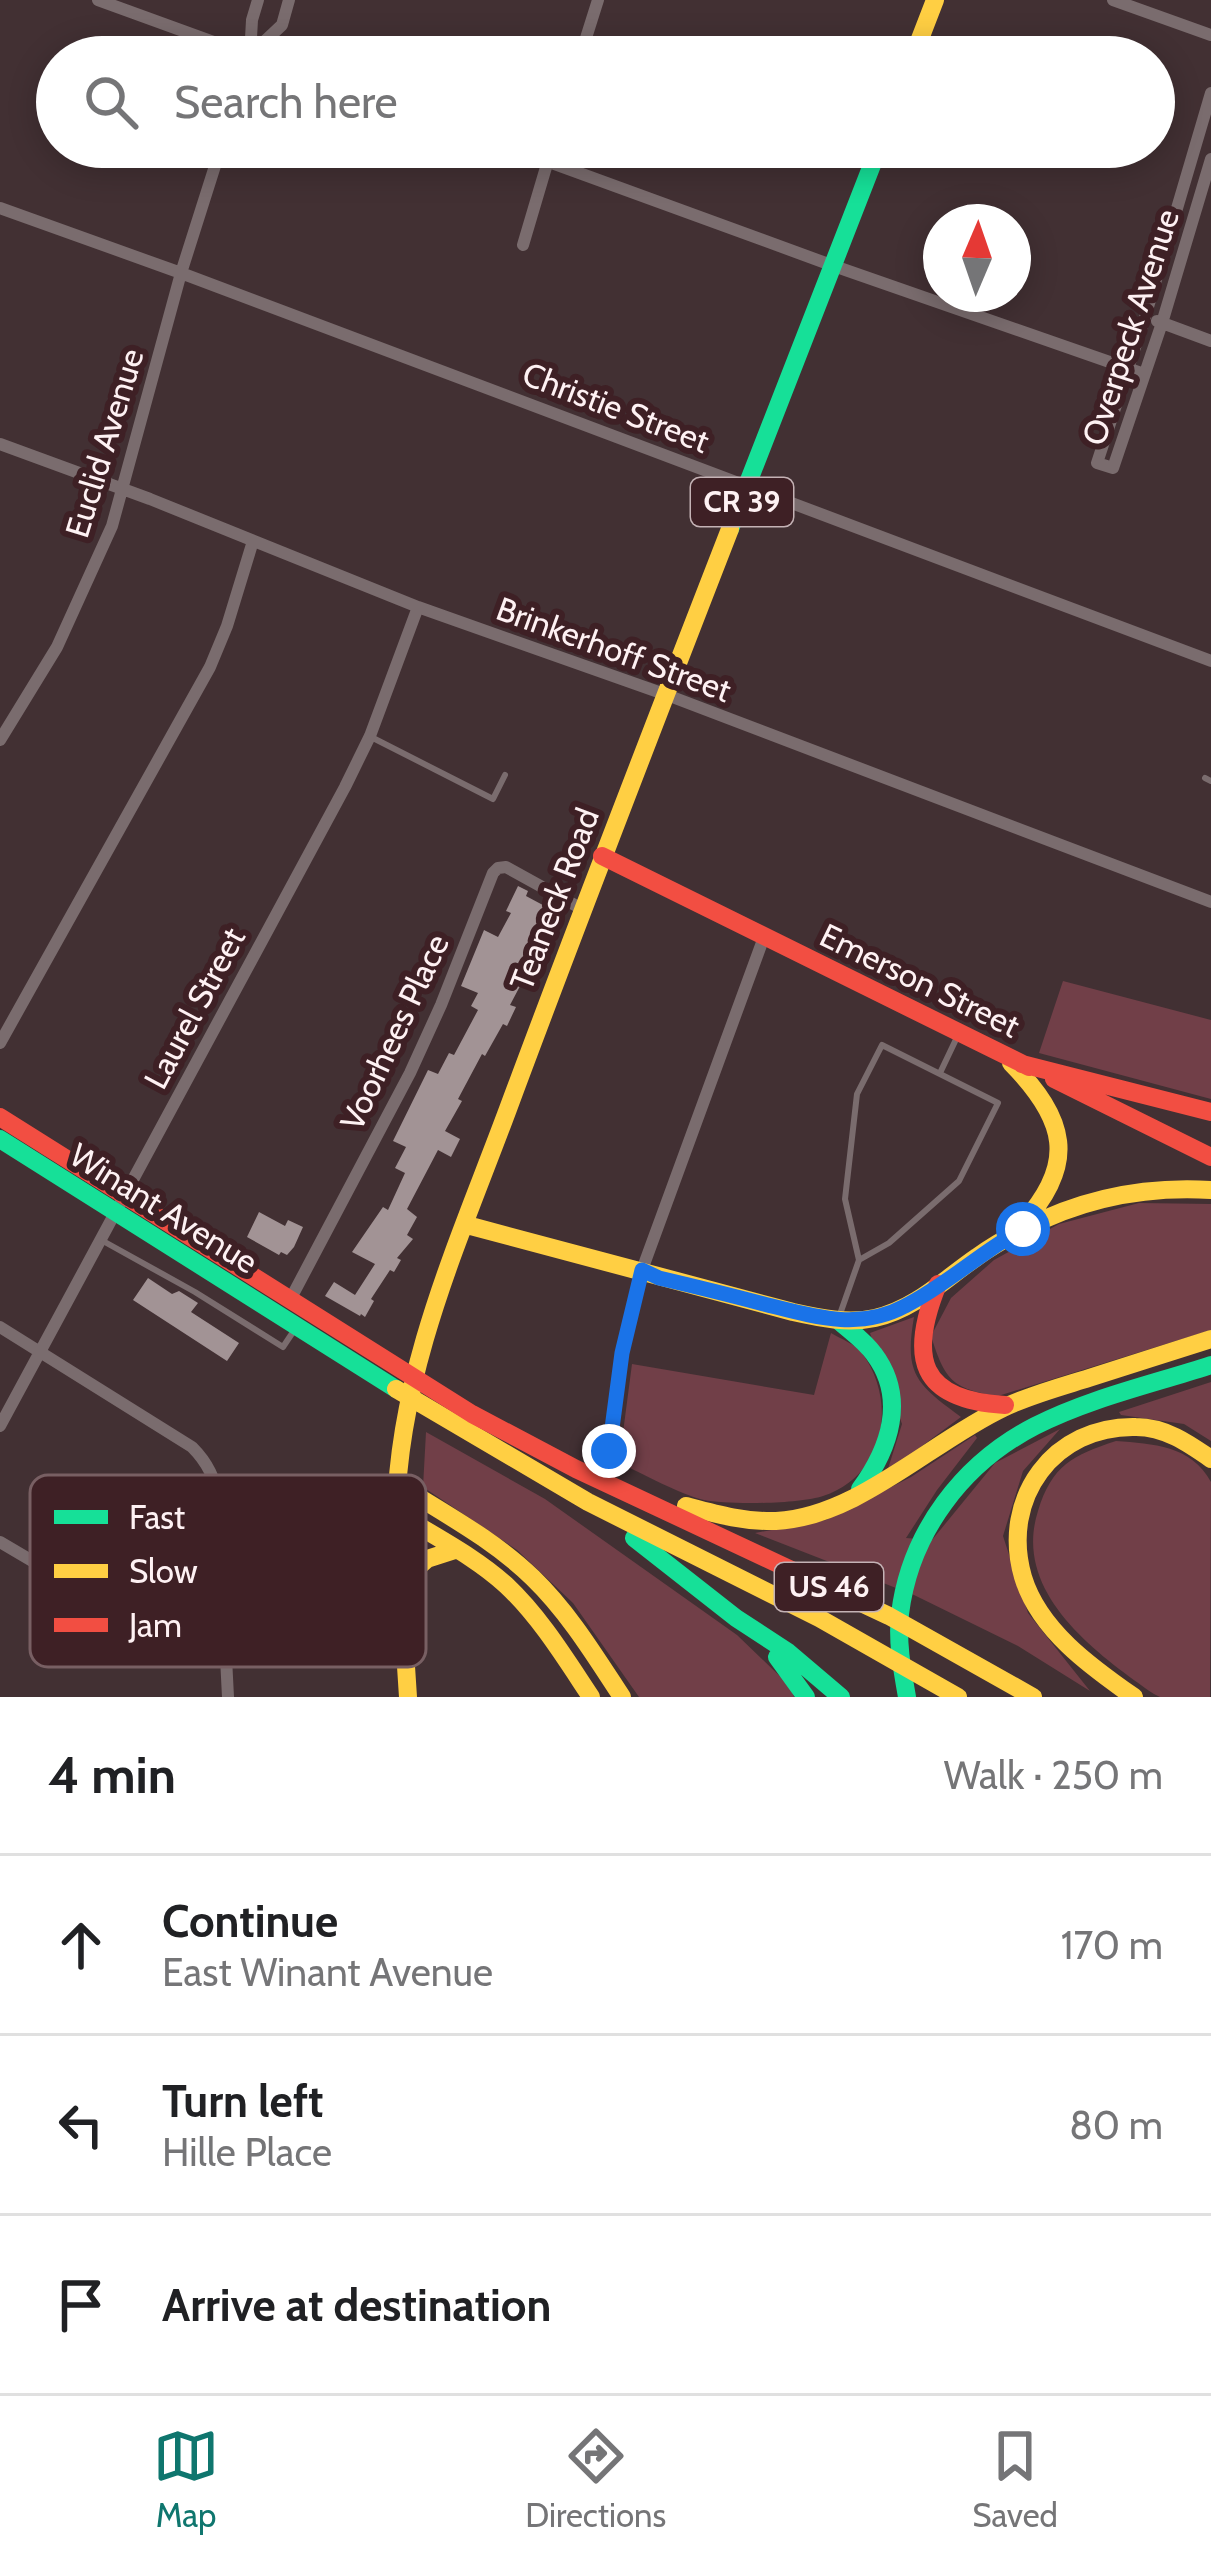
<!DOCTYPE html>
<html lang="en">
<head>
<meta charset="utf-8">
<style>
	body { margin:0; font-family:Cabin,sans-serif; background:#f6f6f6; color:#202124 }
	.compass { position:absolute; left:923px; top:204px; width:108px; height:108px; border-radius:50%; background:#fff; box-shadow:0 6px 30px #0003; rotate:2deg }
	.stop { position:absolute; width:36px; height:36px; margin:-27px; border:9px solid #1a73e8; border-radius:50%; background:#fff }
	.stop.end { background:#1a73e8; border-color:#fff; box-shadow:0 3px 12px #0008 }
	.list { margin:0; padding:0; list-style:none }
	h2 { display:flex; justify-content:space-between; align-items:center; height:156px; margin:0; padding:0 48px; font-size:51px }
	h2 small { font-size:39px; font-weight:400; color:#757577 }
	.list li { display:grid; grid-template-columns:78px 1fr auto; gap:36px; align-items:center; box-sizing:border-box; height:180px; padding:0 48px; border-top:3px solid #e0e0e0 }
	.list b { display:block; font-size:45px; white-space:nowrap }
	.list p { margin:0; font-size:39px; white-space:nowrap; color:#757577 }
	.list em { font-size:39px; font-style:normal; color:#757577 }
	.icon { flex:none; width:66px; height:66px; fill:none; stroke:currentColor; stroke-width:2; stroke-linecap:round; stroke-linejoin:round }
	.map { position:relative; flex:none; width:1211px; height:1697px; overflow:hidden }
	.search { position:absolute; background:#fff; box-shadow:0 6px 30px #0003; left:36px; right:36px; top:36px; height:132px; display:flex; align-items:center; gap:30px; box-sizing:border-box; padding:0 42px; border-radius:66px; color:#757577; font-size:45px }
	.sheet { height:696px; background:#fff }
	nav { display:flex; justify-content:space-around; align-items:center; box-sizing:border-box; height:168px; border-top:3px solid #e0e0e0; background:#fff; font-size:33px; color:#757577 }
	nav a { display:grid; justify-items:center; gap:6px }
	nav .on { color:#0f766e }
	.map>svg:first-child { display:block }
	.green { fill:#713f48 }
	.building { fill:#a29395 }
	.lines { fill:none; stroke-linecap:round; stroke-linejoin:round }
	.lane { stroke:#7a6c6e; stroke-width:6 }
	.street { stroke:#7a6c6e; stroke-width:12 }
	.fast { stroke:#16e098; stroke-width:18 }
	.slow { stroke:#ffcf43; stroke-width:18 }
	.jam { stroke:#f24e42; stroke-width:18 }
	.route { stroke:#1a73e8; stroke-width:15 }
	.labels { text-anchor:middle; stroke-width:12; stroke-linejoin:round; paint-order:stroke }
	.shield { fill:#3e2025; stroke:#c4b2b5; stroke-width:3 }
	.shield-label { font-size:30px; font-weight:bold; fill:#fef1f3 }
	.street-label { font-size:33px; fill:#fef1f3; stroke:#3e2025 }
	.key { fill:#3e2025; stroke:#785f63; stroke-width:3 }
	.key-label { font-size:33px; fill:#fef1f3 }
</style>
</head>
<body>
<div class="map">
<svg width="1211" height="1697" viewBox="0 0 1211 1697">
	<rect width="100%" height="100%" fill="#423033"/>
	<path class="green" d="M 1063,981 L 1211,1020 L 1211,1099 L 1039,1053 Z
		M 1139,1203 L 1211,1204 L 1211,1330 L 998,1396 C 952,1389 945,1380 931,1336 L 951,1298 L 994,1260 L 1059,1224 Z
		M 914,1317 C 904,1374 916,1384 961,1417 L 887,1472 L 902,1424 L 870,1333 Z
		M 831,1333 C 841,1339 855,1344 862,1353 C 898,1402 885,1476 823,1496 C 800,1504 728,1505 704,1500 C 679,1494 644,1474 619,1463 L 632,1364 L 814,1395 Z
		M 1211,1382 L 1211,1441 L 1184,1424 L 1121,1415 L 1119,1412 Z
		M 1060,1429 L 1023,1471 L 1003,1536 L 1028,1613 L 1090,1691 L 1018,1646 L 914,1595 L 755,1533 L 826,1520 L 911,1477 L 975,1435 L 977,1438 L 937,1490 L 906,1538 L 932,1540 L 995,1463 Z
		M 426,1432 L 545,1499 L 737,1635 L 790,1686 L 794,1697 L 639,1697 L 573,1603 L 517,1550 L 423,1487 Z
		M 1116,1441 C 1153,1444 1191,1445 1211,1482 L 1210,1697 L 1160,1697 L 1154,1694 C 1095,1653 1012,1592 1038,1511 C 1052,1465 1073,1455 1116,1441 Z"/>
	<path class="building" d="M 518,886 L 528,891 L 526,896 L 554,911 L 543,929 L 539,928 L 526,951 L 536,956 L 510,1005 L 516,1007 L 507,1026 L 503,1024 L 485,1056 L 482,1054 L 458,1099 L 462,1101 L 445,1131 L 460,1139 L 451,1157 L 438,1150 L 407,1209 L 417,1217 L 407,1235 L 413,1239 L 397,1258 L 401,1260 L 394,1272 L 390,1270 L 371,1299 L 374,1301 L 365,1317 L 361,1314 L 360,1316 L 325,1296 L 334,1282 L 355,1295 L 375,1264 L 352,1252 L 383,1207 L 388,1210 L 405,1173 L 395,1168 L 406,1147 L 393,1141 L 428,1070 L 438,1074 L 449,1053 L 454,1055 L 478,1010 L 471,1006 L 478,993 L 461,986 L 484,930 L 498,937 L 511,913 L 506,911 Z
		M 259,1212 L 285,1226 L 288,1220 L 303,1227 L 294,1247 L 287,1255 L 281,1252 L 279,1255 L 247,1237 Z
		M 148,1278 L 172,1294 L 179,1291 L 198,1303 L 191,1312 L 239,1343 L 227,1361 L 133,1300 Z"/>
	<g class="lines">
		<path class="lane" d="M 373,738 L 493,799 L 505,775
			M 1205,778 L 1211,781
			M 940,1073 L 959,1033
			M 103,1241 L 195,1292 L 283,1347 L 293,1332
			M 839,1317 L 859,1260 L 845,1199 L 857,1094 L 882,1045 L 998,1103 L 959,1181 L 889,1243 L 859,1260"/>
		<path class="street" d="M 98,0 L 255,57
			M 1113,0 L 1211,35
			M 250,55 L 282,25 L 289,0
			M 250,56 L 252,20 L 258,0
			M 580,57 L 598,0
			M 1211,93 L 1145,317 L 1097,463 L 1113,468 L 1162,323 L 1211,159
			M 508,147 L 834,266 L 1144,374
			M 0,208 L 181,273 L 1211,661
			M 523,245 L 552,147
			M 1157,321 L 1211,341
			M 0,444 L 150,499 L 418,607 L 667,695 L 1211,902
			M 0,740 L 57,647 L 112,526 L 181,273 L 221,147
			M 0,1043 L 210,667 L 227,626 L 253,541
			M 290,1300 L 410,1073 L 441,1005 L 493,873 L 498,868 L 506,867 L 582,909
			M 0,1327 L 192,1447 C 207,1462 216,1478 218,1500 L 228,1697
			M 0,1426 L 345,787 L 370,736 L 418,607
			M 609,1451 L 622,1353 L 642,1270 L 764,937
			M 0,1542 L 151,1631 L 172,1638 L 225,1640"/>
		<path class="fast" d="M 730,529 L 879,147
			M 0,1139 L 396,1389
			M 838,1320 C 850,1331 864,1340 874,1354 C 907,1398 890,1448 860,1489
			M 634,1538 L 736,1618 L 788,1652 L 841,1697
			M 777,1657 L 806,1697
			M 907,1697 C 902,1669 897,1642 900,1614 C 910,1532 963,1463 1035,1426 C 1090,1398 1153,1384 1211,1365"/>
		<path class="slow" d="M 913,57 L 935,0
			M 1011,1063 C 1066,1119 1078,1163 1022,1224
			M 467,1225 L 793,1312 C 820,1318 848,1324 875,1318 C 915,1309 945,1279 977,1257 C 992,1246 1008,1237 1024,1229 C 1083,1198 1145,1186 1211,1190
			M 396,1389 L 588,1502 L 819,1618 L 958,1697
			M 396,1483 C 443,1513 493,1539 533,1578 C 569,1613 595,1656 622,1697
			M 686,1506 C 716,1514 744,1522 776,1521 C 857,1517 931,1442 1003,1408 C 1030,1395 1060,1387 1089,1378 C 1130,1365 1170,1352 1211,1339
			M 396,1512 L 408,1697
			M 396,1512 C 399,1370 459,1241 508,1109 C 580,915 655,722 730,529
			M 396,1512 C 433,1536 473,1555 506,1585 C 540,1617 565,1658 591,1697
			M 804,1576 L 889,1616 L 1033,1697
			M 400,1583 L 427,1559 L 455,1550
			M 1134,1697 C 1091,1667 1039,1630 1023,1577 C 1000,1498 1054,1425 1136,1427 C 1165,1427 1188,1443 1211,1459"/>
		<path class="jam" d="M 602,856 L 1029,1067
			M 1022,1064 L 1211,1112
			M 1054,1079 L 1211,1157
			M 0,1117 L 472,1414 L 576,1469 L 804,1576
			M 938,1284 C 908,1358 919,1400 1005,1405"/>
	</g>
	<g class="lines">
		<path class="route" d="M 609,1451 L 622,1353 L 642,1270 L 659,1278 C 693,1286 726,1294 760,1303 C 809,1315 857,1332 905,1306 C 947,1285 982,1251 1023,1229"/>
	</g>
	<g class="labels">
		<g class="shield">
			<rect x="691" y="478" width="102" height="48" rx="9"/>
			<rect x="775" y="1563" width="108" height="48" rx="9"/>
		</g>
		<g class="shield-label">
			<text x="742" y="512">CR 39</text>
			<text x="829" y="1597">US 46</text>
		</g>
		<g class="street-label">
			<text transform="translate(1130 327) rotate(-72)" y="12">Overpeck Avenue</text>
			<text transform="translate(616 407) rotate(21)" y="12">Christie Street</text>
			<text transform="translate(104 443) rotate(-73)" y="12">Euclid Avenue</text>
			<text transform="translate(614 649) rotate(20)" y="12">Brinkerhoff Street</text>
			<text transform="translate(554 899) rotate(-69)" y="12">Teaneck Road</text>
			<text transform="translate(920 980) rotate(26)" y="12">Emerson Street</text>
			<text transform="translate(194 1008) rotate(-62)" y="12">Laurel Street</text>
			<text transform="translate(394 1032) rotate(-65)" y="12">Voorhees Place</text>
			<text transform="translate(164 1208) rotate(32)" y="12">Winant Avenue</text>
		</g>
	</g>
	<rect x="30" y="1475" width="396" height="192" rx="18" class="key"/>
	<rect x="54" y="1510" width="54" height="14" fill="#16e098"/>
	<rect x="54" y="1564" width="54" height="14" fill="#ffcf43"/>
	<rect x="54" y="1618" width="54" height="14" fill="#f24e42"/>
	<g class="key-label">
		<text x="129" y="1529">Fast</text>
		<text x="129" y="1583">Slow</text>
		<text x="129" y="1637">Jam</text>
	</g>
</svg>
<svg class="compass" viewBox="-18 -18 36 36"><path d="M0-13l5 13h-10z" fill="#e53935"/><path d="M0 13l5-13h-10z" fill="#757577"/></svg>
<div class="stop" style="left:1023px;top:1229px"></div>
<div class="stop end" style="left:609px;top:1451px"></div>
<div class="search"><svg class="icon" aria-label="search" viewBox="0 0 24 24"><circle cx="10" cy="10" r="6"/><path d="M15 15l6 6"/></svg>Search here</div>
</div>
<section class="sheet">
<h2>4 min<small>Walk · 250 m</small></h2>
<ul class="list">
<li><svg class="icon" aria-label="ahead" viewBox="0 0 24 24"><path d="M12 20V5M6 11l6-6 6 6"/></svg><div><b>Continue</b><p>East Winant Avenue</p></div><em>170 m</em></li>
<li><svg class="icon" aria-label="left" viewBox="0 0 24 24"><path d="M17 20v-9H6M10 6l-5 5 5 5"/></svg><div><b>Turn left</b><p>Hille Place</p></div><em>80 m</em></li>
<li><svg class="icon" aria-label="arrive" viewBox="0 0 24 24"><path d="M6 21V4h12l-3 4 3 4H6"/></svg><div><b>Arrive at destination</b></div></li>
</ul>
</section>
<nav>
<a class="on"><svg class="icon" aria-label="map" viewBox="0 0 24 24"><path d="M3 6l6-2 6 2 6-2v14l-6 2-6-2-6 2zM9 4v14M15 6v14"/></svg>Map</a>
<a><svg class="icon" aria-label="directions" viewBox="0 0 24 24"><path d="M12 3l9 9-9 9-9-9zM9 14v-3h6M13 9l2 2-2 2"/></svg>Directions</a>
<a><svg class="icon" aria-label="saved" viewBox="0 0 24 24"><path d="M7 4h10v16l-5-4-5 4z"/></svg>Saved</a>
</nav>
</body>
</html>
